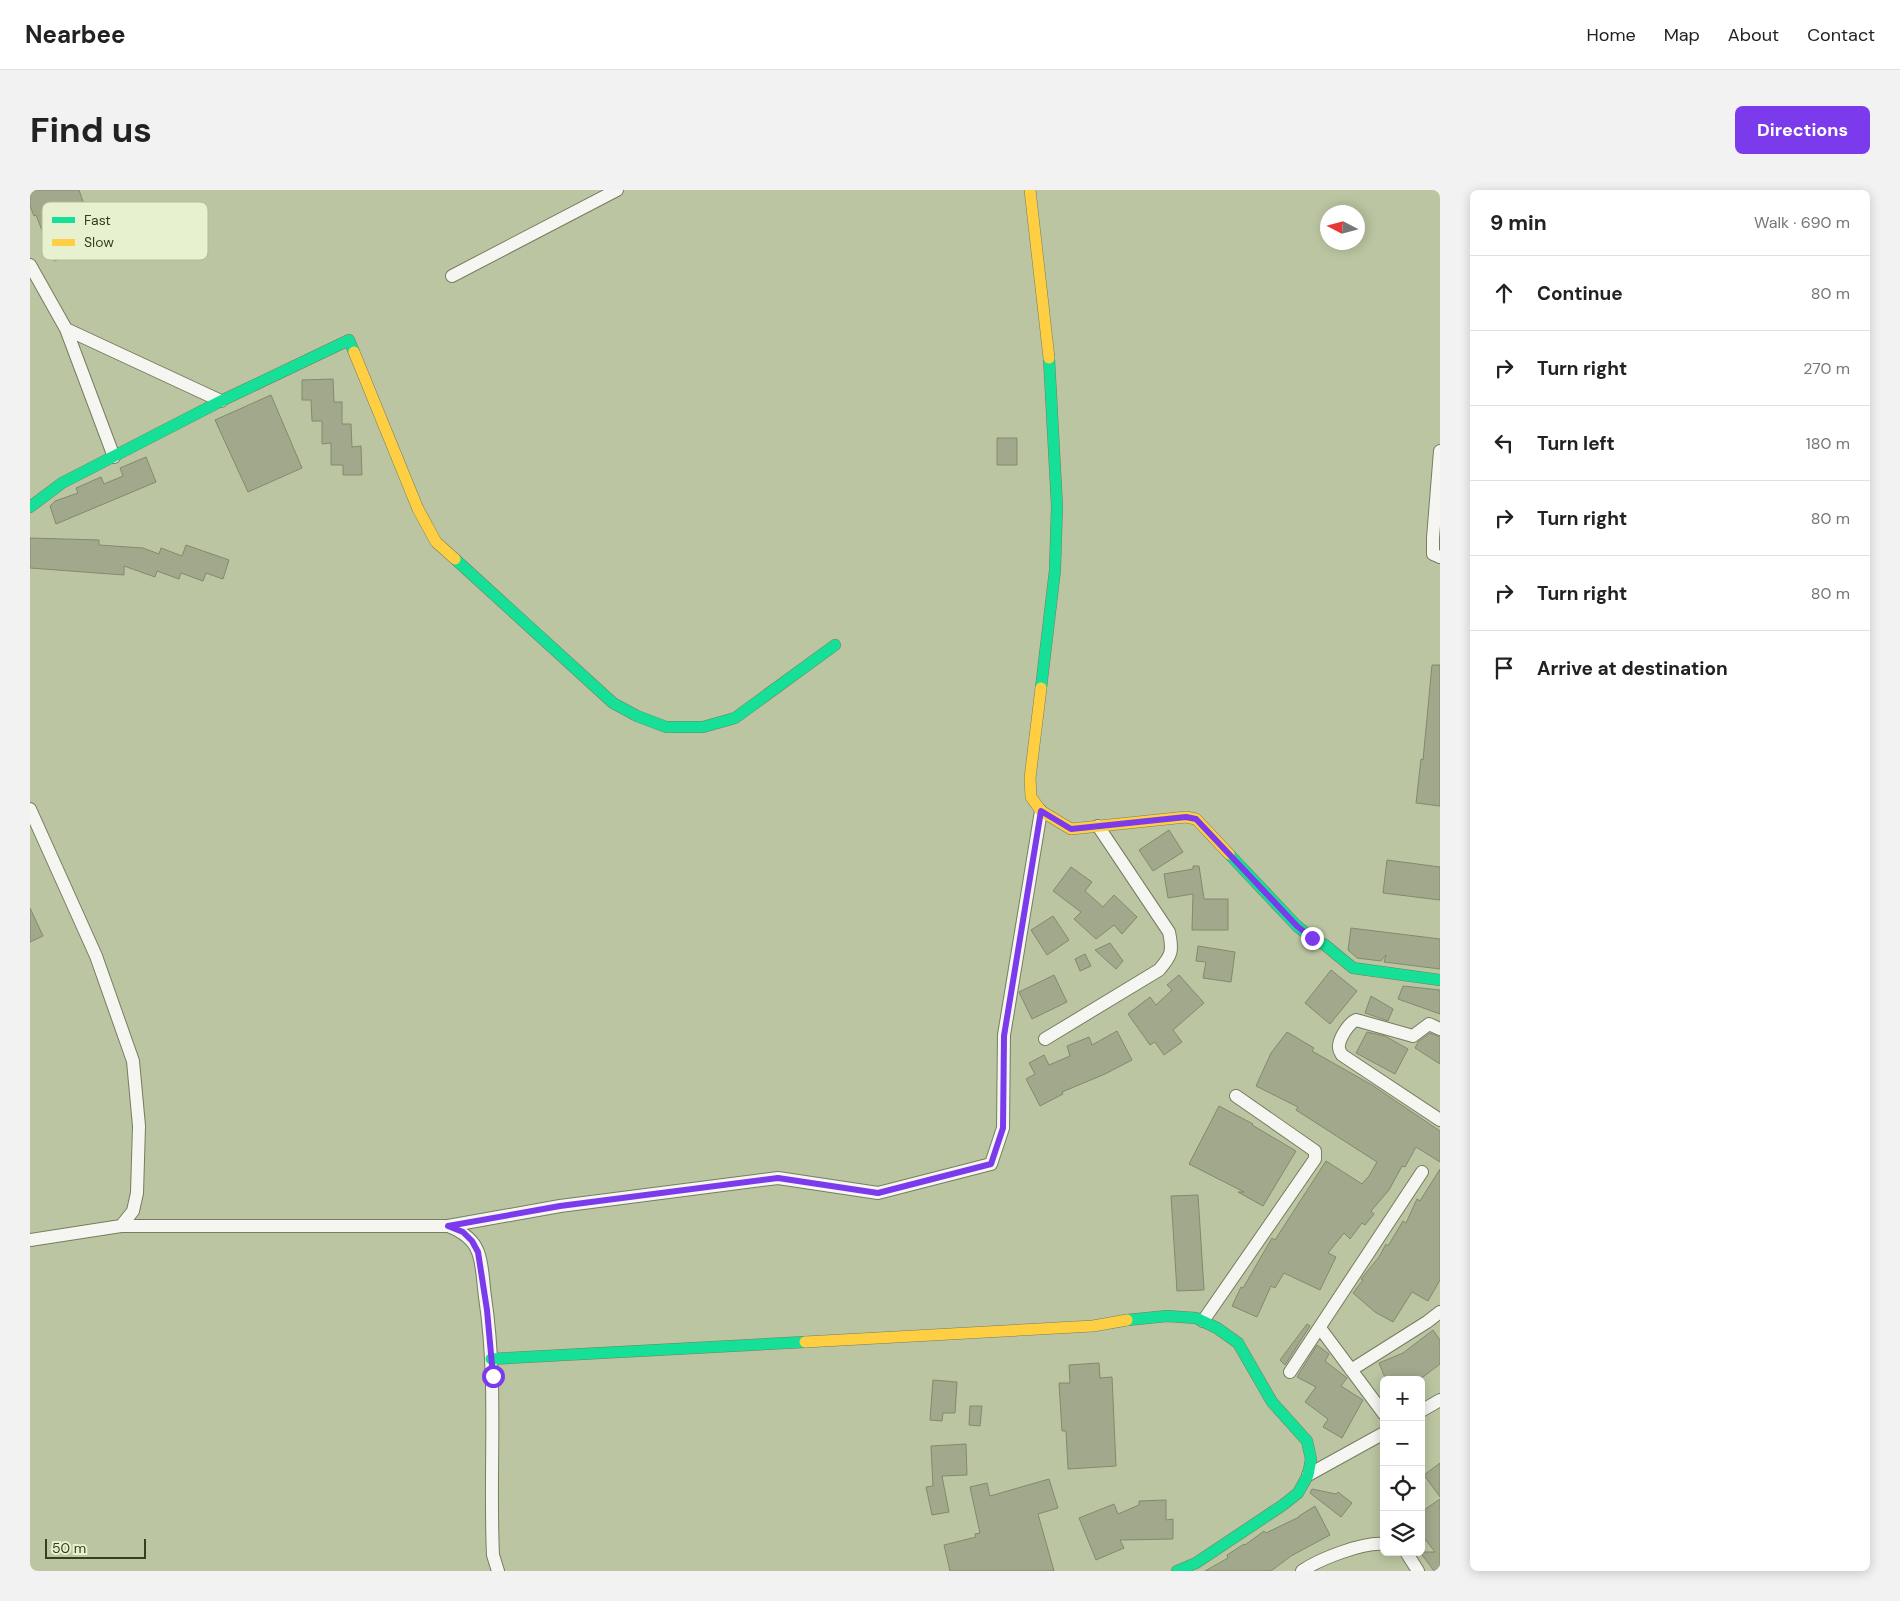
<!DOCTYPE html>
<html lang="en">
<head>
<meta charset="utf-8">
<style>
	body { margin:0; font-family:"DM Sans",sans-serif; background:#f2f2f2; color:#222 }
	.controls { position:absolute; right:15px; bottom:15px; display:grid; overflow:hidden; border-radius:8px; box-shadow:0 2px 12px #0003 }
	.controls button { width:45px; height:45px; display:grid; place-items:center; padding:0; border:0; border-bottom:1px solid #e0e0e0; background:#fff; color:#222; font:25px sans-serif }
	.compass { position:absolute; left:1290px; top:15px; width:45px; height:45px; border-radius:50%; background:#fff; box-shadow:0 2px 12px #0003; rotate:276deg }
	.scale { position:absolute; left:15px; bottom:12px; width:101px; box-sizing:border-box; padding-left:5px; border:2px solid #373e23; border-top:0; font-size:14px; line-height:18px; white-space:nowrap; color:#373e23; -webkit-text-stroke:4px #e7f0cf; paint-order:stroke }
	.stop { position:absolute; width:15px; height:15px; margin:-11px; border:4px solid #7c3aed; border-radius:50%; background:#fff }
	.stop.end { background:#7c3aed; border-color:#fff; box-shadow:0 1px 5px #0008 }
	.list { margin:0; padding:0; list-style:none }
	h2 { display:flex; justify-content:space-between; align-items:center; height:65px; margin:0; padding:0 20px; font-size:21px }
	h2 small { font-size:16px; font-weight:400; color:#767676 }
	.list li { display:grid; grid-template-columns:32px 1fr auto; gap:15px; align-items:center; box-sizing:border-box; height:75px; padding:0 20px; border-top:1px solid #e0e0e0 }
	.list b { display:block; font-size:19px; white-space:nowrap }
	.list em { font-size:16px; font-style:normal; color:#767676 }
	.icon { flex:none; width:28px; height:28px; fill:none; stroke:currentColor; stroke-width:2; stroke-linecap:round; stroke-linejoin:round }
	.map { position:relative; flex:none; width:1410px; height:1381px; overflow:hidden; border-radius:8px }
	header { display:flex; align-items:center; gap:30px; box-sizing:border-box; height:70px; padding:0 25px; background:#fff; border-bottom:1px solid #e0e0e0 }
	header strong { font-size:24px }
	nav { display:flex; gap:28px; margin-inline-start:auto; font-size:18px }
	.intro { display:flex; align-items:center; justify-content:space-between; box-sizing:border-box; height:120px; padding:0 30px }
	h1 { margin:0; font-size:35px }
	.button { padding:12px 22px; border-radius:8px; background:#7c3aed; color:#fff; font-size:18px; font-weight:700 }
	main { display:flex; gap:30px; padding:0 30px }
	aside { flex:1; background:#fff; border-radius:8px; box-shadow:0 2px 12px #0003 }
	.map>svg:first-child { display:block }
	.building { fill:#a1a88c; stroke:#828a6d }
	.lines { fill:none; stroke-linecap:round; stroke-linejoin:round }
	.street-casing { stroke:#767d60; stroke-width:14 }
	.fast-casing { stroke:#767d60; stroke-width:12 }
	.slow-casing { stroke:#767d60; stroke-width:12 }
	.street { stroke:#f5f6f1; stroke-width:12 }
	.fast { stroke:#16e098; stroke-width:11 }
	.slow { stroke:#ffcf43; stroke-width:11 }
	.route { stroke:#7c3aed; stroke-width:6 }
	.key { fill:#e7f0cf; stroke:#b2bb9b; stroke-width:1 }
	.key-label { font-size:14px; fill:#373e23 }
</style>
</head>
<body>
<header>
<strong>Nearbee</strong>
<nav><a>Home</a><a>Map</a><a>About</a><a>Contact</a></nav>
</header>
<div class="intro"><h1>Find us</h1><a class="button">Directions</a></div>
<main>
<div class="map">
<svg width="1410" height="1381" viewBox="0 0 1410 1381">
	<rect width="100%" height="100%" fill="#bbc5a1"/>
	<path class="building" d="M 6,0 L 49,0 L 58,26 L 72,21 L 82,49 L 24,71 L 6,25 L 4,26 L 0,16 L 0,2 Z
		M 303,189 L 304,212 L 312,212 L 312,234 L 321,234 L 322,257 L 331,256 L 332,285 L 313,285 L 313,275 L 301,275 L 301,253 L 292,254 L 292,231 L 282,231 L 281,210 L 272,210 L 272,190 Z
		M 241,205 L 272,278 L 218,302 L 185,230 Z
		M 967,248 L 987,248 L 987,275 L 967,275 Z
		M 116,267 L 126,292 L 26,334 L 20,316 L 25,311 L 48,303 L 46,298 L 71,287 L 74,294 L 93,286 L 90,278 Z
		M 0,348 L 69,350 L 69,355 L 113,358 L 129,364 L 131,358 L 152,366 L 156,355 L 199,370 L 193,389 L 176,383 L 173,391 L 151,383 L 149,389 L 127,381 L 125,387 L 94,376 L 94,385 L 0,378 Z
		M 1402,475 L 1410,475 L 1410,616 L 1386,613 L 1391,569 L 1393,570 Z
		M 1139,640 L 1153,662 L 1123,681 L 1109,660 Z
		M 1357,670 L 1410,677 L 1410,710 L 1353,703 Z
		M 1163,676 L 1169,676 L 1174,709 L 1198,709 L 1198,740 L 1162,740 L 1163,704 L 1138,708 L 1134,684 L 1163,679 Z
		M 1041,677 L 1062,692 L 1055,701 L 1073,717 L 1084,705 L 1107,727 L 1092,744 L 1084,735 L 1066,749 L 1044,729 L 1051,722 L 1023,701 Z
		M 0,718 L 13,746 L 0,752 Z
		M 1023,726 L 1039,750 L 1017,765 L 1001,740 Z
		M 1321,738 L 1410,749 L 1410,779 L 1354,772 L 1356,765 L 1351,771 L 1327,768 L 1318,760 Z
		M 1080,753 L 1093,771 L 1086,779 L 1065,760 Z
		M 1168,756 L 1205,762 L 1201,792 L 1173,788 L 1176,772 L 1166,771 Z
		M 1055,764 L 1061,776 L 1050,781 L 1045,769 Z
		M 1301,780 L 1327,801 L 1300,834 L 1275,813 Z
		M 1024,785 L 1037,812 L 1002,829 L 989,802 Z
		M 1149,785 L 1174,813 L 1143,840 L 1152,852 L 1134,865 L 1125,852 L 1120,855 L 1098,824 L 1120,807 L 1126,815 L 1142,800 L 1137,795 Z
		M 1373,796 L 1410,800 L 1410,824 L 1368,809 Z
		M 1341,806 L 1363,819 L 1358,831 L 1335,823 Z
		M 1087,841 L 1102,870 L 1075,884 L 1032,902 L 1033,904 L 1010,916 L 996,889 L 1005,884 L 999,873 L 1014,865 L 1019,875 L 1040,866 L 1037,856 L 1059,847 L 1062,855 Z
		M 1257,842 L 1284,858 L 1282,861 L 1342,895 L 1410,941 L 1410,972 L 1386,957 L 1375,977 L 1372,976 L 1359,1000 L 1341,1021 L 1344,1024 L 1335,1035 L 1332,1033 L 1320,1049 L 1314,1043 L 1298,1063 L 1306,1067 L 1290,1100 L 1254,1083 L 1245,1098 L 1241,1096 L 1227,1127 L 1202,1116 L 1211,1097 L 1213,1098 L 1242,1048 L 1245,1050 L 1296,971 L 1332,994 L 1339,986 L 1347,972 L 1266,920 L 1268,917 L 1226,896 L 1241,863 Z
		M 1337,842 L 1355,846 L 1378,859 L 1365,884 L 1326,863 Z
		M 1400,843 L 1410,847 L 1410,874 L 1385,858 L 1388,852 Z
		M 1189,916 L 1223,934 L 1222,935 L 1266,961 L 1233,1016 L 1208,1002 L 1214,1002 L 1159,974 Z
		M 1410,979 L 1410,1090 L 1398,1111 L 1382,1102 L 1363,1132 L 1345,1122 L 1323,1103 L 1333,1090 L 1331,1089 L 1335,1084 L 1349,1067 L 1356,1054 L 1358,1056 L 1373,1031 L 1376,1033 L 1387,1009 L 1390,1011 Z
		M 1168,1005 L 1174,1100 L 1147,1101 L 1141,1006 Z
		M 1277,1134 L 1280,1136 L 1255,1175 L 1250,1170 Z
		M 1403,1140 L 1410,1150 L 1410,1174 L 1389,1190 L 1356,1190 L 1349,1173 L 1373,1163 Z
		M 1287,1155 L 1299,1164 L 1295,1171 L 1317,1188 L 1311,1196 L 1333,1210 L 1312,1248 L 1293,1237 L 1298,1229 L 1275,1212 L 1286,1197 L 1267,1187 Z
		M 1069,1173 L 1070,1188 L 1082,1187 L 1086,1276 L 1038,1279 L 1036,1241 L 1032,1241 L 1029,1193 L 1040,1193 L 1039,1175 Z
		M 903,1190 L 927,1192 L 925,1223 L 913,1223 L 912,1231 L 900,1230 Z
		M 940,1216 L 952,1216 L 950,1236 L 939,1235 Z
		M 936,1254 L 937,1285 L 912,1286 L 919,1322 L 902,1325 L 896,1297 L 903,1296 L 901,1256 Z
		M 1410,1273 L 1410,1307 L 1394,1285 Z
		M 1019,1289 L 1028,1318 L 1008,1324 L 1024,1381 L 920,1381 L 914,1355 L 946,1347 L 945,1344 L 950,1343 L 940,1297 L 957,1293 L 960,1306 Z
		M 1282,1299 L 1306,1304 L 1308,1302 L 1322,1313 L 1311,1327 L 1280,1303 Z
		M 1410,1309 L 1410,1381 L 1404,1381 L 1390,1362 L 1405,1362 L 1391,1344 L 1391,1322 Z
		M 1136,1310 L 1136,1330 L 1143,1329 L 1143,1349 L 1090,1350 L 1094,1358 L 1066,1370 L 1049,1328 L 1084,1314 L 1088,1324 L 1109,1315 L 1109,1311 Z
		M 1285,1316 L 1300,1345 L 1261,1366 L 1241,1381 L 1175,1381 L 1198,1368 L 1197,1365 L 1214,1354 L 1215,1355 L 1234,1341 L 1236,1343 L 1269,1327 L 1269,1326 Z"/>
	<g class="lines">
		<g class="street-casing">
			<path id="street" d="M 0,75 L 36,139 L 191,211
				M 422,86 L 587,0
				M 36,139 L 84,267
				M 1410,261 L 1403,348 L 1403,364 L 1410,367
				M 0,619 L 66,766 L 103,871 L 109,936 L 107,1003 L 103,1021 L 91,1036 L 0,1050
				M 1410,839 L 1399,834 L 1383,846 L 1326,830 C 1319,833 1308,849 1309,858 C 1309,861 1311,863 1312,865 L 1410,930
				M 1015,849 L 1129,780 C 1142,765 1143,761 1139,742 L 1068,636
				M 91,1036 L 418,1036 C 431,1041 443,1048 448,1062 C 453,1075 453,1093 455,1107 C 468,1193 459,1279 463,1365 L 468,1381
				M 418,1036 L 530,1016 L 748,988 L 848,1003 L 961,974 L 973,938 L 974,845 L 1011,621
				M 1173,1131 L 1285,969 L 1285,961 L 1206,906
				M 1290,1138 L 1354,1224
				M 1321,1180 L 1397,1132 L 1410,1122
				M 1260,1182 L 1392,982
				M 1391,1221 L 1410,1210
				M 1278,1285 L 1354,1243
				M 1376,1362 L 1388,1381
				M 1272,1381 C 1289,1369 1333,1352 1354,1354"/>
		</g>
		<g class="fast-casing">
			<path id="fast" d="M 0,317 L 32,293 L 191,211 L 319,150 L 324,162
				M 425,369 L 583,513 L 607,526 L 636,537 L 673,537 L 705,528 L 805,455
				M 1011,498 L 1025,380 L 1027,316 L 1019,168
				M 1199,664 L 1267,736 L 1282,748 L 1295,755 L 1323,778 L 1410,790
				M 1097,1130 L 1137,1126 L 1166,1128 L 1187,1138 L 1208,1153 L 1242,1212 L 1277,1251 L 1281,1269 L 1278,1285 L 1268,1303 L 1253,1315 L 1166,1373 L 1147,1381
				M 461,1169 L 775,1152"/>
		</g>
		<g class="slow-casing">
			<path id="slow" d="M 1000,0 L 1019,168
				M 324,162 L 388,319 L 406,352 L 425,369
				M 1011,498 L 1000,588 L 1001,607 L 1011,621 L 1041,639 L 1156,627 L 1166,629 L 1199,664
				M 775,1152 L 1063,1136 L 1097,1130"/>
		</g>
		<use href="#street" class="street"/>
		<use href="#fast" class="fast"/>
		<use href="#slow" class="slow"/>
	</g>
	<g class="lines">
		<path class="route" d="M 463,1186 L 457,1120 L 448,1062 L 442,1051 L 433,1042 L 418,1036 L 530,1016 L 748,988 L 848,1003 L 961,974 L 973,938 L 974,846 L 1011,621 L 1041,639 L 1156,627 L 1166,629 L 1267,736 L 1282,748"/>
	</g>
	<rect x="12" y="12" width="166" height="58" rx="8" class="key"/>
	<rect x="22" y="27" width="23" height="6" fill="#16e098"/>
	<rect x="22" y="49" width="23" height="7" fill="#ffcf43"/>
	<g class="key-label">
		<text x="54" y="35">Fast</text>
		<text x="54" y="57">Slow</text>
	</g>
</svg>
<div class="controls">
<button>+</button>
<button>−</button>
<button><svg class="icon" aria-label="locate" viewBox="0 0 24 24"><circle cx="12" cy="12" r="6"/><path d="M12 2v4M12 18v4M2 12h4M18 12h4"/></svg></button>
<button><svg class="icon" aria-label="layers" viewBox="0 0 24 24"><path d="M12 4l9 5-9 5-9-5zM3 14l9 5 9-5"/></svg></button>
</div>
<svg class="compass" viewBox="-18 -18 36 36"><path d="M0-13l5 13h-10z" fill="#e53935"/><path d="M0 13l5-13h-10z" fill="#767676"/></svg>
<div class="scale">50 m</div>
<div class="stop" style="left:463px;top:1186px"></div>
<div class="stop end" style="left:1282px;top:748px"></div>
</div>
<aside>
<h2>9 min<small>Walk · 690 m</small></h2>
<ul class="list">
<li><svg class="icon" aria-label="ahead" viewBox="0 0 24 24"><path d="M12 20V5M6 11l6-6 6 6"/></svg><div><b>Continue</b></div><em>80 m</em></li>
<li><svg class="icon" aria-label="right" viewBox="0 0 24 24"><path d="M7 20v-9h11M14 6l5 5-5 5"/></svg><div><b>Turn right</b></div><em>270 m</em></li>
<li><svg class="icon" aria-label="left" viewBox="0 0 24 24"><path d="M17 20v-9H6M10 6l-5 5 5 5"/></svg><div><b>Turn left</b></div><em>180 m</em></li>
<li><svg class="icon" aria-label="right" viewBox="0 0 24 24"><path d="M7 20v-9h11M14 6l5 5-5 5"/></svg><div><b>Turn right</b></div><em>80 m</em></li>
<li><svg class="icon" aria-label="right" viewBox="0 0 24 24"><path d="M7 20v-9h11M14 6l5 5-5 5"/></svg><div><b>Turn right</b></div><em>80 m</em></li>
<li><svg class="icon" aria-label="arrive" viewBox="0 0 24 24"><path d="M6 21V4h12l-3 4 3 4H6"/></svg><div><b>Arrive at destination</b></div></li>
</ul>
</aside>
</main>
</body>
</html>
